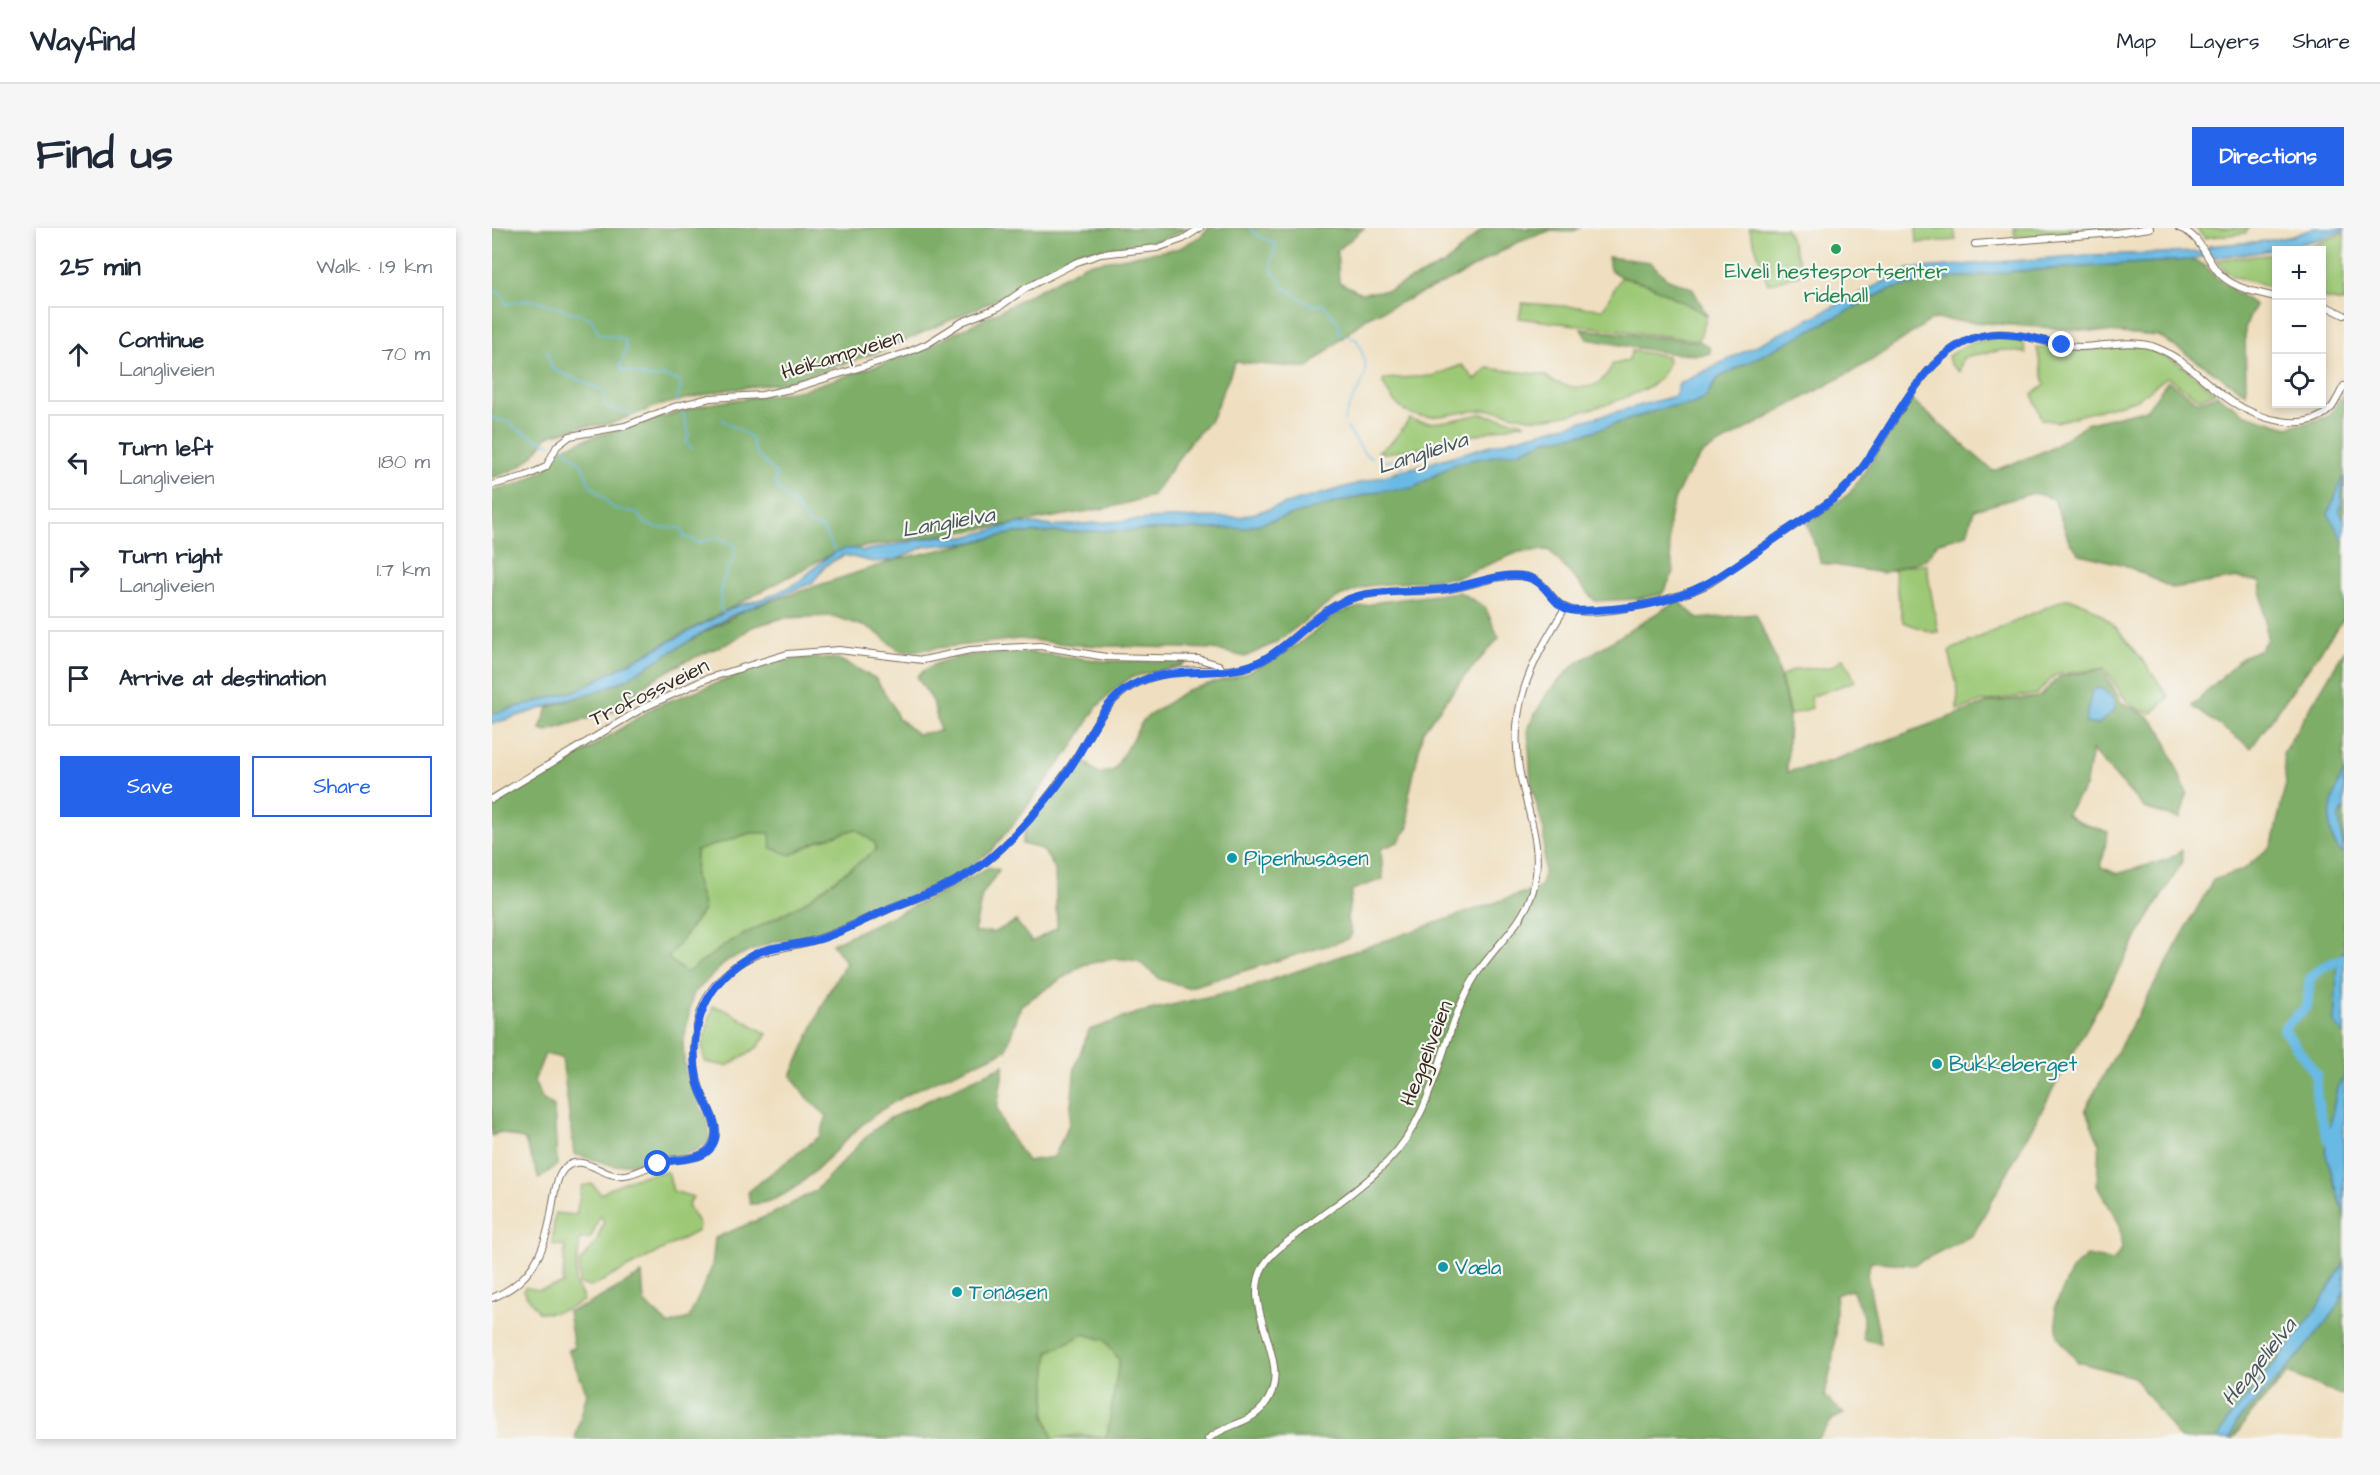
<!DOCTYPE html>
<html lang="en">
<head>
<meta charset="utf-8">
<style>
	body { margin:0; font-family:"Architects Daughter",sans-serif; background:#f6f6f7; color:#1f2937 }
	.controls { position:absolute; right:18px; top:18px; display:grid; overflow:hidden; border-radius:0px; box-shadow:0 3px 9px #0003 }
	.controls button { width:54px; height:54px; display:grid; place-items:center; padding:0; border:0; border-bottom:2px solid #e0e1e3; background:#fff; color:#1f2937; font:30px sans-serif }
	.stop { position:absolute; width:18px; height:18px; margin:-14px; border:4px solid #2563eb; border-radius:50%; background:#fff }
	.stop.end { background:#2563eb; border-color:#fff; box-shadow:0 2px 6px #0008 }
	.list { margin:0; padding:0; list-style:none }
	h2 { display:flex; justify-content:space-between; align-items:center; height:78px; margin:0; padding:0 24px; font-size:26px }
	h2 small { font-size:20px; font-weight:400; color:#747a83 }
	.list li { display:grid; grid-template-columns:39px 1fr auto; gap:18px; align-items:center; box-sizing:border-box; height:96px; margin:0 12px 12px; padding:0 12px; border:2px solid #e0e1e3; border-radius:0px }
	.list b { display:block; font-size:22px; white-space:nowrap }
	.list p { margin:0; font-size:20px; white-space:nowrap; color:#747a83 }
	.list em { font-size:20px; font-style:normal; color:#747a83 }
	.actions { display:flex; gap:12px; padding:18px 24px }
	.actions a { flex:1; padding:14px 0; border:2px solid #2563eb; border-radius:0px; text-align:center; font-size:21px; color:#2563eb }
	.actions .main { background:#2563eb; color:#fff }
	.icon { flex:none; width:33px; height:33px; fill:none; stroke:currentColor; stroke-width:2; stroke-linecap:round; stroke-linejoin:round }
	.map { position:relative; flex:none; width:1852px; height:1211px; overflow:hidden; border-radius:0px }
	header { display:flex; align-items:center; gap:36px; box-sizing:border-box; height:84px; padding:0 30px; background:#fff; border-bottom:2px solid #e0e1e3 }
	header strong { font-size:28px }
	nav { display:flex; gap:33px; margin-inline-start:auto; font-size:21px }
	.intro { display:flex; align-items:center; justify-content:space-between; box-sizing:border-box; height:144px; padding:0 36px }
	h1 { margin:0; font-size:42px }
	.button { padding:15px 27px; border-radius:0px; background:#2563eb; color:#fff; font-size:21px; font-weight:700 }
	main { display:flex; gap:36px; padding:0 36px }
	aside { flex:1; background:#fff; border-radius:0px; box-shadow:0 3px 9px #0003 }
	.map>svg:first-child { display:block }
	.green { fill:#9dc976; stroke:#6c7a4a; stroke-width:1.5 }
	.forest { fill:#7ead67; stroke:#5c6c42; stroke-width:1.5; fill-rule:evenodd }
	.water { fill:#68b9e4; stroke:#527281; stroke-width:1.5 }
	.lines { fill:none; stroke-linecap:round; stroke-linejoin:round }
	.stream { stroke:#68b9e4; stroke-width:1.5 }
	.river { stroke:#68b9e4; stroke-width:10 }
	.street-casing { stroke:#7a6957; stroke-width:8 }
	.street { stroke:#fff; stroke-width:6 }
	.route { stroke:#2563eb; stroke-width:8 }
	.leisure-dot { fill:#2e9e5b; stroke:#f6f6f2; stroke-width:2 }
	.culture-dot { fill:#0f9aa8; stroke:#f6f6f2; stroke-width:2 }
	.labels { text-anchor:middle; stroke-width:4.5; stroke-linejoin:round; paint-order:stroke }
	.leisure-label { font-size:21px; fill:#27864d; stroke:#f6f6f2 }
	.street-label { font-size:21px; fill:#3b2a1e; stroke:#f6f6f2 }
	.culture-label { font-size:21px; fill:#0d838f; stroke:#f6f6f2; text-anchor:start }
	.water-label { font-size:22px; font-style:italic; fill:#485559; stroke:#f6f6f2 }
</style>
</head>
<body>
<header>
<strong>Wayfind</strong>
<nav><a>Map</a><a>Layers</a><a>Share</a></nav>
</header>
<div class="intro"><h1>Find us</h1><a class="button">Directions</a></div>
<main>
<aside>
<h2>25 min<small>Walk · 1.9 km</small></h2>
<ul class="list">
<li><svg class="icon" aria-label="ahead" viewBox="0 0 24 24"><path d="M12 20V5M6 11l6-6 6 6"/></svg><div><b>Continue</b><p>Langliveien</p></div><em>70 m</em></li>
<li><svg class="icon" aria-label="left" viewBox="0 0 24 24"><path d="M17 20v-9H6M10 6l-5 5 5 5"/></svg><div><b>Turn left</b><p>Langliveien</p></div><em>180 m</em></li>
<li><svg class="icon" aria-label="right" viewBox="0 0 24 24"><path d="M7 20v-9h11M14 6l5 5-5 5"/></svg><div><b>Turn right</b><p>Langliveien</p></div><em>1.7 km</em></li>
<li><svg class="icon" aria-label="arrive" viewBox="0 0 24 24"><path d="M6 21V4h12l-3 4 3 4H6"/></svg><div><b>Arrive at destination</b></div></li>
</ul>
<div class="actions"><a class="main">Save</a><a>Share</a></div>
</aside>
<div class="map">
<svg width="1852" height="1211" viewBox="0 0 1852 1211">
	<rect width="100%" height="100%" fill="#f6f6f2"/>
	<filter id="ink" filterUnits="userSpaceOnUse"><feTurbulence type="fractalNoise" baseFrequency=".0167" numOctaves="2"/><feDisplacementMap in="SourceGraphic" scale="12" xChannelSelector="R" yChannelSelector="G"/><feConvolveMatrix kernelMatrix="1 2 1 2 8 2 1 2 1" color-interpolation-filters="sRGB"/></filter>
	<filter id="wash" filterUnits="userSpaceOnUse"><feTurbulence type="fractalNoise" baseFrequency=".008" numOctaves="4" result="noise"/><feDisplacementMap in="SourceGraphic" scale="24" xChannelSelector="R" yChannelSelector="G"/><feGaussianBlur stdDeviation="1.35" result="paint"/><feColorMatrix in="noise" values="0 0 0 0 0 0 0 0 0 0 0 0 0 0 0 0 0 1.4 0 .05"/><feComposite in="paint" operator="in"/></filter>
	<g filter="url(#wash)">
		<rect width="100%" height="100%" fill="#efdfc0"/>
		<path class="green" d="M 1257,0 L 1294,0 L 1312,45 L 1276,56 Z
			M 1424,0 L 1462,0 L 1464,12 L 1425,15 Z
			M 1522,0 L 1636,0 L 1523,9 Z
			M 1704,0 L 1757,0 L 1753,5 L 1712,10 Z
			M 1852,5 L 1852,74 L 1830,70 L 1830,22 L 1807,22 Z
			M 1784,26 L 1784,61 L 1738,47 L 1724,32 Z
			M 1129,49 L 1156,56 L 1215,87 L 1207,112 L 1027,90 L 1030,75 L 1111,81 Z
			M 1504,110 L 1531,114 L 1534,125 L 1512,122 L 1476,128 L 1471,130 L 1467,144 L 1458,136 L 1456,128 C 1472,117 1485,112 1504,110 Z
			M 1561,118 L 1591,122 L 1646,118 L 1665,124 L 1686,135 L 1723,164 L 1707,171 L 1675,149 L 1646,171 L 1565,194 L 1550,191 L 1540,166 L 1553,157 L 1545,120 Z
			M 1140,123 L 1175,128 L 1176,135 C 1174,140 1171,147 1167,151 C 1149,170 1064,194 1038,190 C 1025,189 1011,182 998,182 C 953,181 916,210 891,155 L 892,151 L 940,148 L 970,137 L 983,152 L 995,140 L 1053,147 C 1065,159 1097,165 1110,152 C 1115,147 1118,141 1121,136 L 1136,133 Z
			M 989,186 L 1033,195 L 965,211 L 956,217 L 891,225 L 886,223 L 899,215 L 918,191 C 938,200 968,190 989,186 Z
			M 1434,336 L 1446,404 L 1442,405 L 1411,394 L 1402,343 L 1405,339 Z
			M 1573,371 C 1615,372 1654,438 1677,469 L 1660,485 C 1634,483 1626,459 1613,440 L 1563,447 L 1545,466 L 1488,474 L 1470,481 L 1465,481 L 1466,462 L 1457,423 Z
			M 1352,430 L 1363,453 L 1318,469 L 1320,480 L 1298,487 L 1289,449 C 1311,433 1318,446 1341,438 C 1345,436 1347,432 1352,430 Z
			M 364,601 L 383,615 L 384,622 L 310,676 L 236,715 L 194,746 L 176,730 L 212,681 L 203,650 L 204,623 L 258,605 L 278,605 L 299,627 L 326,613 Z
			M 221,778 L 236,783 L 275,806 L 266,819 L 235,838 L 213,834 L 210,818 Z
			M 176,944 L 181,963 L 201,969 L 196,978 L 207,996 L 206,1003 L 99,1059 L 87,1056 L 88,1034 L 104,1014 L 112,994 L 108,987 L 99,1010 L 88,1011 L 83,1054 L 92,1072 C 80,1080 62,1087 47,1084 L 31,1063 L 33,1059 L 46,1062 L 71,1056 L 73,1018 L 60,1016 L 63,985 L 84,987 L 90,958 L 100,956 L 109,966 C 131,952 151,945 176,944 Z
			M 592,1106 L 613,1112 L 628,1132 L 615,1210 L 586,1207 L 561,1211 L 553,1187 L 556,1124 Z"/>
		<path class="forest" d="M 0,0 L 697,0 L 669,12 L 588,24 L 499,74 L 387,124 L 295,154 L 227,163 L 165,178 L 118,196 L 87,199 L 56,208 C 39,233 29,241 0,250 Z
			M 716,0 L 872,0 L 845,23 L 847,54 L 869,65 L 897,62 L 953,36 L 992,0 L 1089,0 L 1078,4 L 1057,3 L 1024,15 L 963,50 L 874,90 L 815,140 L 743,134 L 719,192 L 698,214 L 660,268 L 620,279 L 527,295 L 345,323 L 86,462 L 0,486 L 0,262 L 30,255 L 53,241 L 64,223 L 97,210 L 216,176 L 310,162 L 418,127 L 504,85 L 594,36 L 688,20 L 709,8 Z
			M 1116,29 L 1158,34 L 1174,50 L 1200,60 L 1215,87 L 1156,56 L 1129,49 L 1118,42 Z
			M 1698,32 L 1712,37 L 1726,51 L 1763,77 L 1753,100 L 1754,165 L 1667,108 L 1441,91 L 1377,134 L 1211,225 C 1179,266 1169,293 1182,344 L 1170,366 L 1146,371 L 1103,373 L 1057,322 L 1027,324 L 966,349 L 876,358 L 844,370 L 783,415 L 753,429 L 722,421 L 584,417 L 528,411 L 409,424 L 380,401 L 341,388 L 291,390 L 260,399 L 239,414 L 192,434 L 158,453 L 127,481 L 55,503 L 48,501 L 56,480 L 133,452 L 157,435 L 255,381 L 403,332 L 522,305 L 752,300 L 887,263 L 921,260 L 964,235 L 1029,223 L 1054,212 L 1096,205 L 1175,179 L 1199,177 L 1212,171 L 1226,150 L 1396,62 L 1437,53 L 1525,43 Z
			M 1089,101 L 1209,114 L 1218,120 L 1218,125 C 1199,132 1119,115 1095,111 Z
			M 1676,153 L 1706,174 L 1725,167 L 1753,186 L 1796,199 L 1836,189 L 1852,165 L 1852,390 L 1759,520 L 1700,478 L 1752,428 L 1768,422 L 1775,411 L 1768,354 L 1746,350 L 1680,360 L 1633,337 L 1588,326 L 1577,313 L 1562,271 L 1542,265 L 1482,282 L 1475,306 L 1445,315 L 1434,331 L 1391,345 L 1329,335 L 1315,295 L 1358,265 L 1420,172 L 1501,243 L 1558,221 L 1594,196 L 1655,181 Z
			M 967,364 L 993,379 L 1007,410 L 971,450 L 931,503 L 916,572 L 917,599 L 906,614 L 889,621 L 891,651 L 860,662 L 855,692 L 860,705 L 857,711 L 695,760 L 668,751 L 646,733 L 622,730 L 591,737 L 529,777 L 514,822 C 467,844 411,862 371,896 C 340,922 302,977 258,976 L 256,963 L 328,908 L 335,888 L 315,870 L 299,848 L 336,765 L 354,735 L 340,716 L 451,664 L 497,639 L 507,642 L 490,667 L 482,705 L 503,704 L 524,693 L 540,714 L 565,700 L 563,640 L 550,621 L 530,616 L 533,601 L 564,570 L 591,531 L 606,546 L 622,542 L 652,491 L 695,462 L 753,446 L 805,417 L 846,385 L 887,374 Z
			M 1186,372 L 1206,391 L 1264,386 L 1284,432 L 1297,488 L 1295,544 L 1339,533 L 1498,474 L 1547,469 L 1567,449 L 1611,441 L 1629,474 L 1657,489 L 1670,504 L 1695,566 L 1688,591 L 1652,580 L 1600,522 L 1593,559 L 1574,586 L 1586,594 L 1616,604 L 1609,639 L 1625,646 L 1677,631 L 1690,622 L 1691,633 L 1647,705 L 1481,1007 L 1421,1037 L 1379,1033 L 1375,1046 L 1389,1116 L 1371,1111 L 1371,1088 L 1360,1062 L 1344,1066 C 1344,1102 1343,1134 1332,1168 L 1352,1186 L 1341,1191 L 1325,1211 L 569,1211 L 586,1207 L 615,1209 L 627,1132 L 613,1112 L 592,1106 L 556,1124 L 553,1187 L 561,1211 L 83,1211 L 95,1165 L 76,1122 L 82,1120 L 76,1083 L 95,1077 L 150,1046 L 152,1074 L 176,1097 L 197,1090 L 220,1039 L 223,1010 L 282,985 L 323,963 L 376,907 L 396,891 L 512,837 L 505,880 L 513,900 L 535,933 L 562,929 L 577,896 L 583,839 L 597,802 L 645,785 L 762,758 L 1048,659 L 1052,646 L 1052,603 L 1039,556 L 1036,499 L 1056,464 L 1082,437 Z
			M 1852,423 L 1852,1165 L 1849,1167 L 1796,1145 L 1757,1188 L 1741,1211 L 1688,1211 L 1642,1149 L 1586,1134 L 1566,1109 L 1563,1078 L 1581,1040 L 1595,1028 L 1621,1033 L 1630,1021 L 1627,995 L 1605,957 L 1607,915 L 1593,881 L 1721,652 L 1751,642 L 1780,617 L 1794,555 L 1791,525 Z
			M 532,424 L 613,433 L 695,433 L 689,438 L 640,449 L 623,461 L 604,480 L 581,518 L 523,594 L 499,623 L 463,649 L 329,705 L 281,714 L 236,732 L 201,766 L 191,815 L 193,845 L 217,896 L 217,913 L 203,923 L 185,929 L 123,938 L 82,926 L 70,830 L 53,826 L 42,853 L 49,870 L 62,879 L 65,937 L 47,951 L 33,912 L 8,904 L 0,908 L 0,577 L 80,532 L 164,478 L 267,439 L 308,430 L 346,431 L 383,450 L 400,476 L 406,490 L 425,506 L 448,503 L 441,473 L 425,449 C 449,423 499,427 532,424 ZM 364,601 L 383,615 L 384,622 L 310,676 L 236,715 L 194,745 L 176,730 L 212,681 L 203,650 L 204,623 L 258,605 L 278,605 L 279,620 L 299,627 L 326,613 Z"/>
		<path class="water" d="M 1822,0 L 1852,0 L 1852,3 C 1808,18 1769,26 1722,29 L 1720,26 L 1698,32 L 1525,43 L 1437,53 L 1396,62 L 1226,150 L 1212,171 L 1199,177 L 1175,179 L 1096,205 L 1054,212 L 1029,223 L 964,235 L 921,260 L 887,263 L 752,300 L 522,305 L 476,315 L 434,318 L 403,332 L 381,334 L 352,327 L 334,337 L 320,355 L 238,388 L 133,452 L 112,461 L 0,496 L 0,486 L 86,462 L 245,378 C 266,373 289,365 307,353 C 327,339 344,312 371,323 L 446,308 L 473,309 L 527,295 L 563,298 L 672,290 L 749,289 L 996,218 L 1183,168 L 1187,156 L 1417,41 L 1596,27 L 1708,24 L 1716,22 L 1716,18 L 1774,13 L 1801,8 Z
			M 1852,247 L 1848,284 L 1852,292 L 1852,314 L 1836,286 Z
			M 1609,460 L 1621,470 L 1623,482 L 1605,497 L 1593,495 L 1600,462 Z
			M 1852,543 L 1852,580 L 1847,589 L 1852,627 C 1827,605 1840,569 1852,543 Z
			M 1852,723 L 1852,808 L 1842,794 L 1846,729 Z
			M 1852,848 L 1852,986 L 1833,923 L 1845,860 Z
			M 1852,1034 L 1852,1063 L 1843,1083 L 1802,1133 L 1745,1194 L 1738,1211 L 1726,1211 L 1735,1193 C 1777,1142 1822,1093 1852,1034 Z"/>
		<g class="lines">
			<path class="stream" d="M 758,0 L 766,8 L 784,16 L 779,36 L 781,46 L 788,51 L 792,60 C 807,65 813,81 831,76 L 847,95 L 847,104 L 865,112 C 886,158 862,154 852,193
				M 0,58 L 11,68 L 14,76 L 36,72 L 49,74 L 100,91 L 107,106 L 132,111 L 135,121 L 128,137 L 130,142 L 160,150 L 172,148 L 187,153 L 189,160 L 185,169 L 187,175
				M 55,122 L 60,141 L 111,162 L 112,176 L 119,181 L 141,186
				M 189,179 L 197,206 L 194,215 L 200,221
				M 0,190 L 21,196 L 21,199 L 53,215 L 60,216
				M 230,191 C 239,200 250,202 260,210 C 263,234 272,230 285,247 L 283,255 L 287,263 L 301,274 L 318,297 L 330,300 L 344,324
				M 855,200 L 873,226 L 880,230
				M 71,219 L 90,236 L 97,255 L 121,280 L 145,285 L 153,295 L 165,300 L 189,300 L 192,308 L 208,315 L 225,309 L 242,317 C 247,330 234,340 231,353 C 228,362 229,372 228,382 L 232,385
				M 887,234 L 903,232 L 914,243"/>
			<path class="river" d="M 1841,921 C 1830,896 1822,873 1824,846 L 1792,802 L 1794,797 L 1815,779 L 1818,750 L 1829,740 L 1852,730"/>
		</g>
	</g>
	<g filter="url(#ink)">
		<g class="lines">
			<g class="street-casing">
				<path id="street" d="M 1687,0 C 1711,8 1713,33 1731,49 C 1745,61 1766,65 1784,69
					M 1483,16 L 1623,5 L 1658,0
					M 1830,76 L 1852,87
					M 0,257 L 34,248 L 54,239 L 65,218 L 78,208 L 133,198 L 182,179 L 218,170 L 270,167 L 303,160 L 414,125 L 435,116 L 470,94 L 507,79 L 534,60 L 585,34 L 609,26 L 665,20 L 691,11 L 708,0
					M 0,571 L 151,480 L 214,451 L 295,426 L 347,422 L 431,432 L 478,422 L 548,418 L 614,429 L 707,431 L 727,437 L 731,443
					M 0,1070 C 44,1052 55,1017 61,974 C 63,963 65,947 73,940 C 87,927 103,941 118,946 C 138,952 156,937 175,932 C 187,930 201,932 211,926 C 214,924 217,921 219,918 C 232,898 214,880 208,861 C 197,830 202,782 223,757 C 258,716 288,725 332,709 C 354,701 376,690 398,680 C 424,670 452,661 476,646 C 513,625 560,567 583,531 C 596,511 606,487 623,471 C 646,448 682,442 713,442 C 730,442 745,443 761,437 C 799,422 822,381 861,370 C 892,360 925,365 957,361 C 981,358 1004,346 1029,348 C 1057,350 1056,374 1077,381 C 1105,391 1192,370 1218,355 C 1242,340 1265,323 1288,307 C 1308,294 1330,281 1348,265 C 1400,220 1424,111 1504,106 C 1532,104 1559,118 1588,119 C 1612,119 1636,111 1660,118 C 1692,129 1712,155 1739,173 C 1766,191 1815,207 1840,179 C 1843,175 1850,161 1852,158
					M 716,1211 C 732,1197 757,1196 771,1179 C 807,1137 745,1082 772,1037 C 780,1024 795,1014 808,1004 C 837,981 870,960 896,933 C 947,880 947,807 984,747 C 1002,718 1032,696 1041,662 C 1052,622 1037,589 1029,551 C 1014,481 1038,437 1073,380"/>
			</g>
			<use href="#street" class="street"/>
		</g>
	</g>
	<g class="lines" filter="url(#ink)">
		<path class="route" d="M 166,936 C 181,930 206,934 218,921 C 235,899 209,874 205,852 C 195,800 214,752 261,727 C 280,717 303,718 324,712 C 347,706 369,693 392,683 C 422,670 456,660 484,641 C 516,619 562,566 583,532 C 597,509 608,482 630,464 C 674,430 729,456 771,432 C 806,413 830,375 871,367 C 898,362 926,364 954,361 C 980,358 1008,343 1035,349 C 1055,353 1059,377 1078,382 C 1086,384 1097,382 1105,382 C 1149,380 1191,372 1228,348 C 1252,333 1274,317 1297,301 C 1317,287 1340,275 1356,257 C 1401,210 1430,107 1507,106 C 1528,106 1549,112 1570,117"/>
	</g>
	<circle class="leisure-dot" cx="1344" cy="21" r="6"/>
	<g class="culture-dot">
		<circle cx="740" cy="630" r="6"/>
		<circle cx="1445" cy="836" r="6"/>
		<circle cx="951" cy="1039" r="6"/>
		<circle cx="465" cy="1064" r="6"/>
	</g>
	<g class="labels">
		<g class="leisure-label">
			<text x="1344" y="50">Elveli hestesportsenter<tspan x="1344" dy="24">ridehall</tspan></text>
		</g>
		<g class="street-label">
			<text transform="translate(350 126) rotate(-17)" y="7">Heikampveien</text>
			<text transform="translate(157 464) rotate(-26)" y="7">Trofossveien</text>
			<text transform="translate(934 825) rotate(-69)" y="7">Heggeliveien</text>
		</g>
		<g class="culture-label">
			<text x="752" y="637">Pipenhusåsen</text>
			<text x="1457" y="843">Bukkeberget</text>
			<text x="963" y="1046">Væla</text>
			<text x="477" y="1071">Tonåsen</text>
		</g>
		<g class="water-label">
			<text transform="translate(930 224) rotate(-18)" y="8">Langlielva</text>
			<text transform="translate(456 293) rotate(-10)" y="8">Langlielva</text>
			<text transform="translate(1766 1133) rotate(-51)" y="8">Heggelielva</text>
		</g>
	</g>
</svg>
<div class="controls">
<button>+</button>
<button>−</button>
<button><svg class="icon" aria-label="locate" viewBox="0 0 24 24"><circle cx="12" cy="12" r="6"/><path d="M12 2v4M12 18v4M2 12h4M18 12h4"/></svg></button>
</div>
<div class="stop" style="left:166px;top:936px"></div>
<div class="stop end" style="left:1570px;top:117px"></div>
</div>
</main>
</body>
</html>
